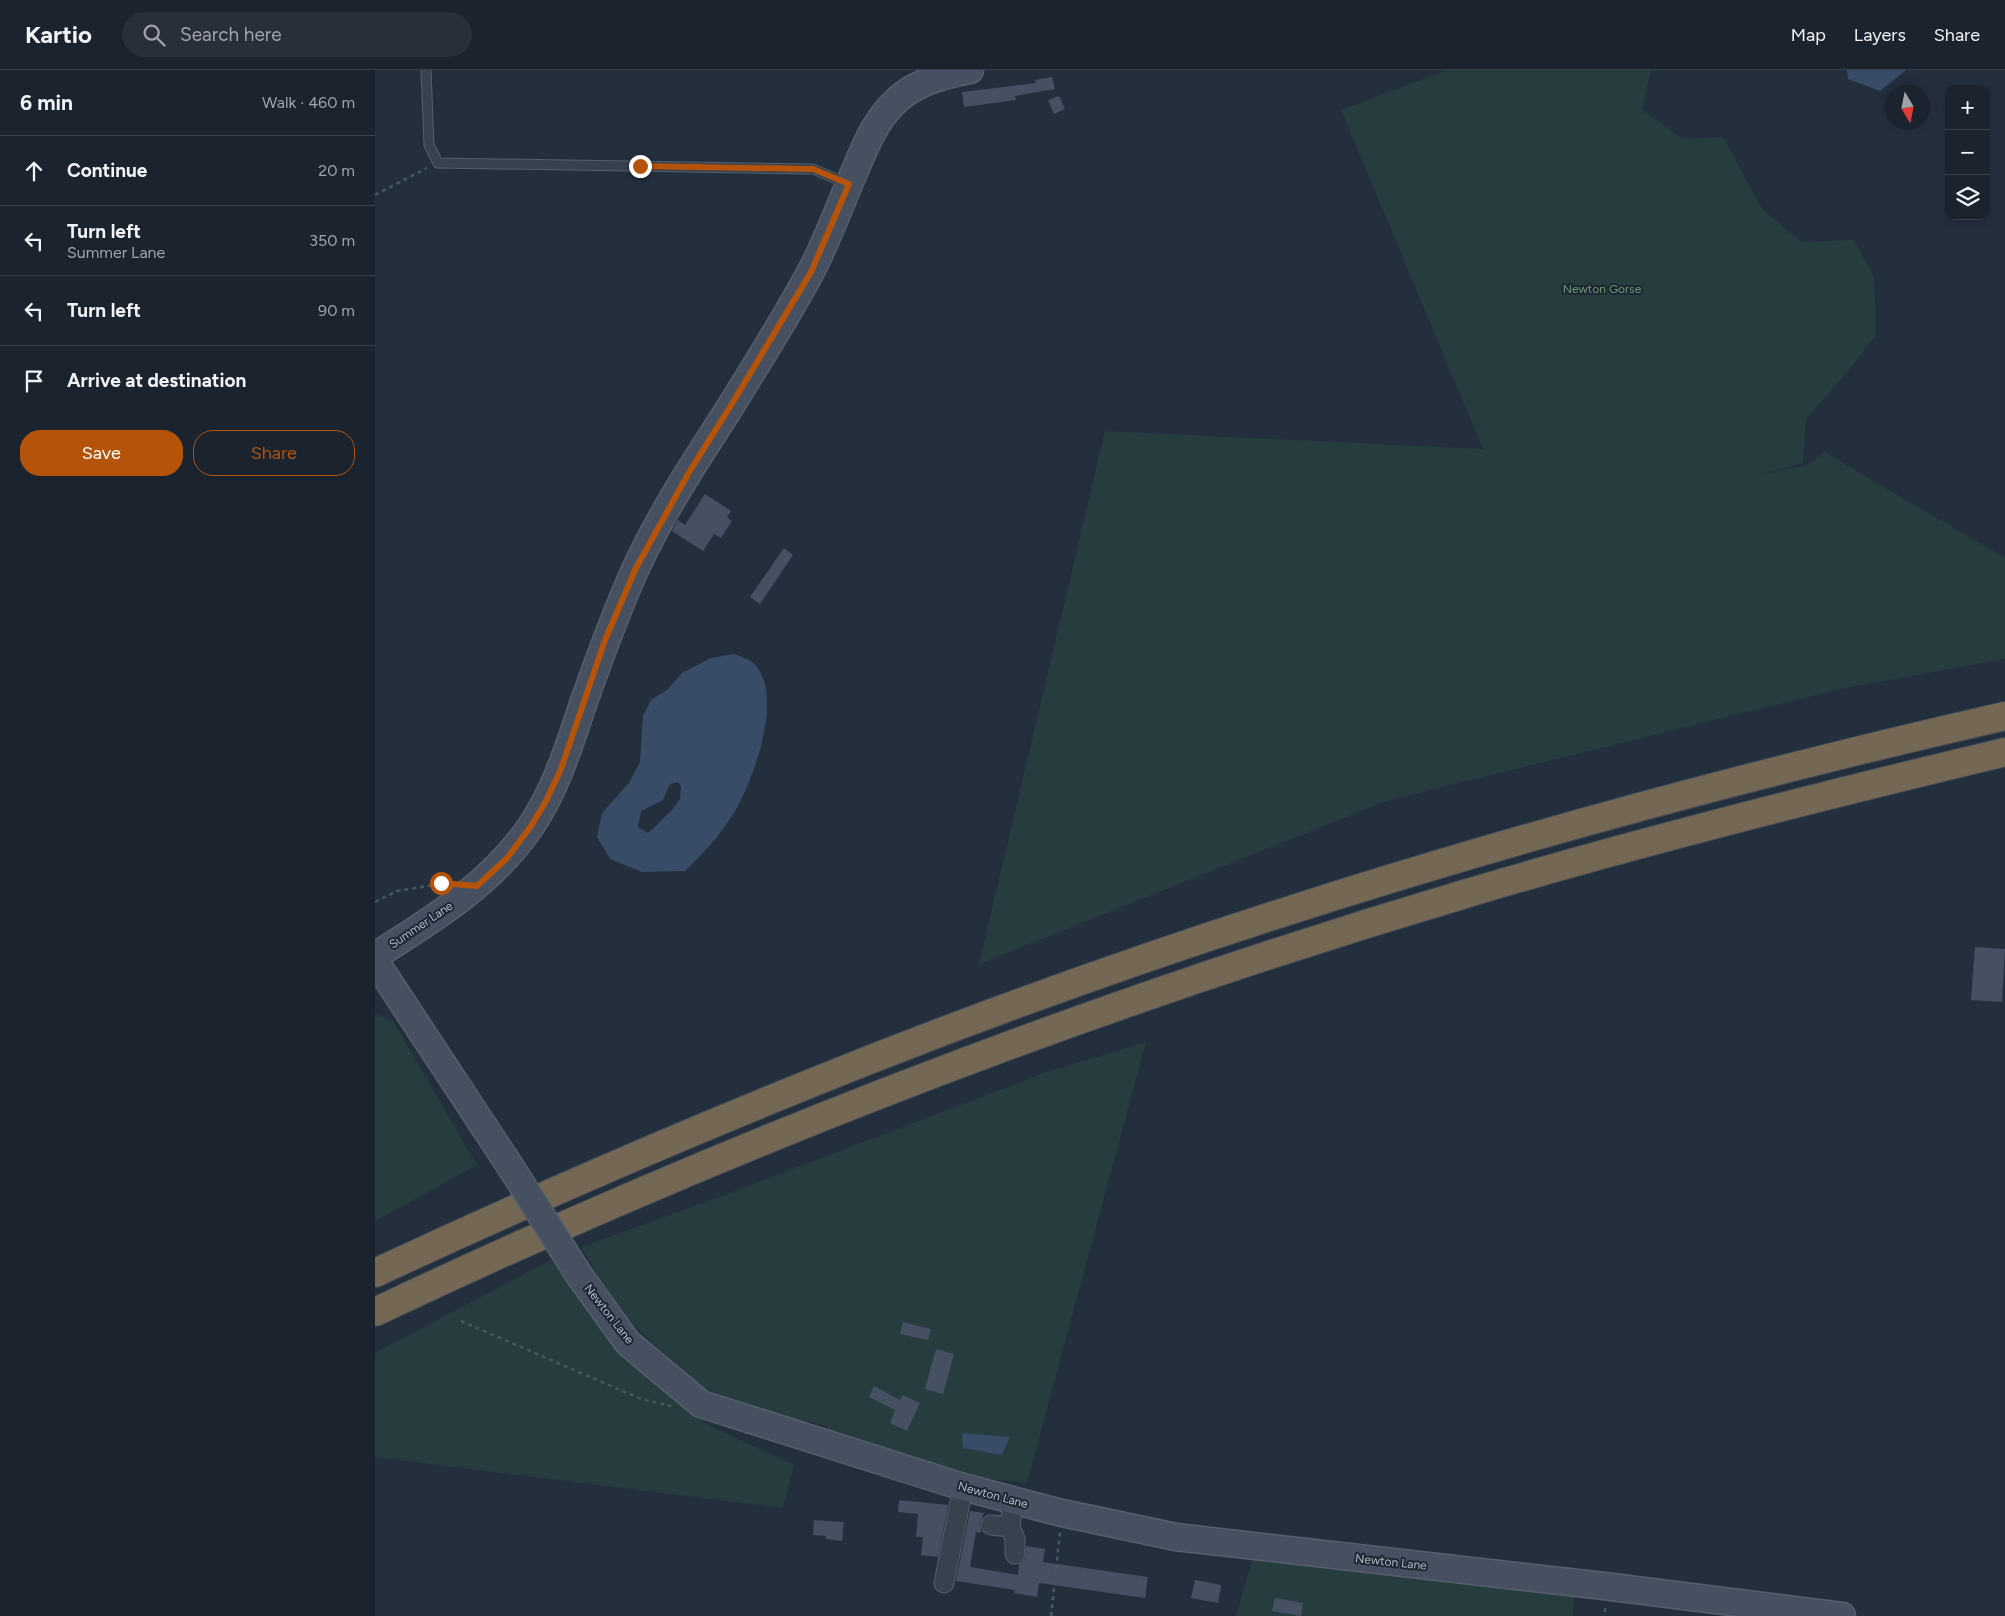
<!DOCTYPE html>
<html lang="en">
<head>
<meta charset="utf-8">
<style>
	body { margin:0; font-family:Figtree,sans-serif; background:#282f3a; color:#f1f3f6 }
	.controls { position:absolute; right:15px; top:15px; display:grid; overflow:hidden; border-radius:10px; box-shadow:0 2px 8px #0003 }
	.controls button { width:45px; height:45px; display:grid; place-items:center; padding:0; border:0; border-bottom:1px solid #39404a; background:#1b232e; color:#f1f3f6; font:25px sans-serif }
	.compass { position:absolute; left:1510px; top:15px; width:45px; height:45px; border-radius:50%; background:#1b232e; box-shadow:0 2px 8px #0003; rotate:170deg }
	.stop { position:absolute; width:15px; height:15px; margin:-11px; border:4px solid #b45309; border-radius:50%; background:#fff }
	.stop.end { background:#b45309; border-color:#fff; box-shadow:0 1px 5px #0008 }
	.list { margin:0; padding:0; list-style:none }
	h2 { display:flex; justify-content:space-between; align-items:center; height:65px; margin:0; padding:0 20px; font-size:21px }
	h2 small { font-size:16px; font-weight:400; color:#a0a4aa }
	.list li { display:grid; grid-template-columns:32px 1fr auto; gap:15px; align-items:center; box-sizing:border-box; height:70px; padding:0 20px; border-top:1px solid #39404a }
	.list b { display:block; font-size:19px; white-space:nowrap }
	.list p { margin:0; font-size:16px; white-space:nowrap; color:#a0a4aa }
	.list em { font-size:16px; font-style:normal; color:#a0a4aa }
	.actions { display:flex; gap:10px; padding:15px 20px }
	.actions a { flex:1; padding:11px 0; border:1px solid #b45309; border-radius:20px; text-align:center; font-size:18px; color:#b45309 }
	.actions .main { background:#b45309; color:#fff }
	.icon { flex:none; width:28px; height:28px; fill:none; stroke:currentColor; stroke-width:2; stroke-linecap:round; stroke-linejoin:round }
	.map { position:relative; flex:none; width:1630px; height:1546px; overflow:hidden }
	header { display:flex; align-items:center; gap:30px; box-sizing:border-box; height:70px; padding:0 25px; background:#1b232e; border-bottom:1px solid #39404a }
	header strong { font-size:24px }
	nav { display:flex; gap:28px; margin-inline-start:auto; font-size:18px }
	.search { width:350px; height:45px; background:#282f3a; display:flex; align-items:center; gap:12px; box-sizing:border-box; padding:0 18px; border-radius:28px; color:#a0a4aa; font-size:19px }
	main { display:flex }
	aside { flex:1; background:#1b232e }
	.map>svg:first-child { display:block }
	.green { fill:#263c3f }
	.water { fill:#394c67; fill-rule:evenodd }
	.building { fill:#455162 }
	.lines { fill:none; stroke-linecap:round; stroke-linejoin:round }
	.lane-casing { stroke:#565f6c; stroke-width:11 }
	.street-casing { stroke:#565f6c; stroke-width:21 }
	.secondary-casing { stroke:#565f6c; stroke-width:29 }
	.highway-casing { stroke:#434c59; stroke-width:30 }
	.path { stroke:#44595c; stroke-width:2.5; stroke-dasharray:4 4; stroke-linecap:butt }
	.lane { stroke:#38414e; stroke-width:9 }
	.street { stroke:#38414e; stroke-width:19 }
	.secondary { stroke:#465061; stroke-width:26 }
	.highway { stroke:#746855; stroke-width:28 }
	.secondary-bridge-casing { stroke:#565f6c; stroke-width:29; stroke-linecap:butt }
	.secondary-bridge { stroke:#465061; stroke-width:26 }
	.route { stroke:#b45309; stroke-width:6 }
	.labels { text-anchor:middle; stroke-width:4; stroke-linejoin:round; paint-order:stroke }
	.park-label { font-size:12px; fill:#6b9a76; stroke:#1d2633 }
	.street-label { font-size:12px; fill:#b4bcc9; stroke:#1d2633 }
</style>
</head>
<body>
<header>
<strong>Kartio</strong>
<div class="search"><svg class="icon" aria-label="search" viewBox="0 0 24 24"><circle cx="10" cy="10" r="6"/><path d="M15 15l6 6"/></svg>Search here</div>
<nav><a>Map</a><a>Layers</a><a>Share</a></nav>
</header>
<main>
<aside>
<h2>6 min<small>Walk · 460 m</small></h2>
<ul class="list">
<li><svg class="icon" aria-label="ahead" viewBox="0 0 24 24"><path d="M12 20V5M6 11l6-6 6 6"/></svg><div><b>Continue</b></div><em>20 m</em></li>
<li><svg class="icon" aria-label="left" viewBox="0 0 24 24"><path d="M17 20v-9H6M10 6l-5 5 5 5"/></svg><div><b>Turn left</b><p>Summer Lane</p></div><em>350 m</em></li>
<li><svg class="icon" aria-label="left" viewBox="0 0 24 24"><path d="M17 20v-9H6M10 6l-5 5 5 5"/></svg><div><b>Turn left</b></div><em>90 m</em></li>
<li><svg class="icon" aria-label="arrive" viewBox="0 0 24 24"><path d="M6 21V4h12l-3 4 3 4H6"/></svg><div><b>Arrive at destination</b></div></li>
</ul>
<div class="actions"><a class="main">Save</a><a>Share</a></div>
</aside>
<div class="map">
<svg width="1630" height="1546" viewBox="0 0 1630 1546">
	<rect width="100%" height="100%" fill="#242f3e"/>
	<path class="green" d="M 1072,0 L 1276,0 L 1267,40 L 1308,69 L 1348,67 L 1387,139 L 1426,172 L 1479,170 L 1499,207 L 1501,265 L 1463,313 L 1431,349 L 1428,393 L 1388,404 L 1433,395 L 1449,382 L 1630,488 L 1630,589 L 1470,618 L 1011,731 L 604,894 L 730,361 L 1108,379 L 966,40 Z
		M 0,944 L 18,951 L 102,1095 L 0,1151 Z
		M 771,972 L 652,1413 L 626,1410 L 599,1409 L 457,1367 L 452,1356 L 371,1338 L 313,1311 L 283,1278 L 257,1253 L 228,1213 L 206,1177 L 355,1123 L 669,1003 Z
		M 176,1190 L 207,1230 L 271,1306 L 335,1356 L 419,1395 L 408,1438 L 0,1387 L 0,1283 Z
		M 879,1484 L 1199,1526 L 1198,1546 L 861,1546 Z"/>
	<path class="water" d="M 1472,0 L 1531,0 L 1505,21 L 1473,9 Z
		M 359,584 C 364,586 372,588 377,592 C 410,620 381,700 365,732 C 351,759 331,781 310,801 L 267,802 L 235,789 L 222,767 L 227,743 L 254,713 L 265,692 L 268,646 L 276,630 L 292,620 L 307,603 L 336,588 ZM 303,712 L 306,716 L 305,729 L 297,740 L 273,763 L 263,757 L 266,741 L 288,730 L 295,714 Z
		M 587,1363 L 635,1367 L 627,1385 L 588,1378 Z"/>
	<path class="building" d="M 677,7 L 680,19 L 640,26 L 641,30 L 589,37 L 587,22 L 661,13 L 660,10 Z
		M 684,26 L 690,39 L 679,44 L 673,30 Z
		M 330,424 L 356,441 L 352,447 L 357,451 L 346,468 L 339,464 L 328,481 L 297,461 L 303,450 L 310,455 Z
		M 409,478 L 418,485 L 385,534 L 375,527 Z
		M 1600,877 L 1630,879 L 1627,932 L 1596,930 Z
		M 528,1252 L 556,1259 L 553,1270 L 525,1264 Z
		M 561,1279 L 579,1284 L 568,1324 L 550,1319 Z
		M 499,1316 L 525,1330 L 528,1325 L 545,1333 L 532,1361 L 515,1353 L 520,1340 L 494,1327 Z
		M 524,1430 L 573,1435 L 563,1487 L 546,1485 L 548,1467 L 541,1467 L 543,1444 L 523,1442 Z
		M 595,1441 L 609,1443 L 605,1453 L 606,1463 L 601,1462 L 595,1497 L 643,1505 L 644,1494 L 650,1489 L 651,1476 L 670,1479 L 668,1492 L 773,1507 L 770,1528 L 664,1513 L 662,1527 L 639,1523 L 640,1520 L 581,1511 Z
		M 439,1450 L 469,1452 L 467,1471 L 451,1469 L 451,1466 L 438,1465 Z
		M 820,1510 L 846,1515 L 843,1533 L 816,1528 Z
		M 900,1528 L 928,1533 L 926,1546 L 897,1541 Z"/>
	<g class="lines">
		<g class="lane-casing">
			<path id="lane" d="M 51,0 L 54,75 L 63,93 L 438,99 L 471,113"/>
		</g>
		<g class="street-casing">
			<path id="street" d="M 638,1430 L 635,1457 L 640,1469 L 640,1484
				M 616,1455 L 635,1457
				M 569,1513 L 588,1417"/>
		</g>
		<g class="secondary-casing">
			<path id="secondary" d="M 0,886 C 58,849 117,814 156,756 C 181,719 194,676 208,634 C 224,589 240,544 260,500 C 285,445 319,393 352,342 C 380,297 409,251 434,205 C 452,172 466,132 481,98 C 491,74 501,50 520,32 C 540,12 569,5 595,0
				M 0,891 L 135,1096
				M 204,1205 L 253,1273 L 326,1334 L 588,1417 L 687,1443 L 801,1467 L 1229,1516 L 1467,1546"/>
		</g>
		<g class="highway-casing">
			<path id="highway" d="M 0,1203 C 163,1127 327,1056 494,990 C 862,845 1244,734 1630,646
				M 0,1242 C 353,1075 718,934 1093,823 C 1270,770 1450,725 1630,682"/>
		</g>
		<path class="path" d="M 0,125 L 52,98
			M 0,832 L 22,821 L 71,813
			M 86,1251 L 266,1329 L 296,1336
			M 1230,1538 L 1230,1546
			M 676,1546 L 685,1462"/>
		<use href="#lane" class="lane"/>
		<use href="#street" class="street"/>
		<use href="#secondary" class="secondary"/>
		<use href="#highway" class="highway"/>
		<g class="secondary-bridge-casing">
			<path id="secondary-bridge" d="M 135,1096 L 204,1205"/>
		</g>
		<use href="#secondary-bridge" class="secondary-bridge"/>
	</g>
	<g class="lines">
		<path class="route" d="M 66,813 L 102,816 L 132,788 L 156,756 L 171,731 L 186,699 L 230,570 L 261,498 L 313,404 L 358,332 L 436,202 L 474,114 L 438,99 L 265,96"/>
	</g>
	<g class="labels">
		<g class="park-label">
			<text x="1227" y="223">Newton Gorse</text>
		</g>
		<g class="street-label">
			<text transform="translate(46 855) rotate(-34)" y="4">Summer Lane</text>
			<text transform="translate(234 1244) rotate(52)" y="4">Newton Lane</text>
			<text transform="translate(618 1425) rotate(15)" y="4">Newton Lane</text>
			<text transform="translate(1016 1492) rotate(6)" y="4">Newton Lane</text>
		</g>
	</g>
</svg>
<div class="controls">
<button>+</button>
<button>−</button>
<button><svg class="icon" aria-label="layers" viewBox="0 0 24 24"><path d="M12 4l9 5-9 5-9-5zM3 14l9 5 9-5"/></svg></button>
</div>
<svg class="compass" viewBox="-18 -18 36 36"><path d="M0-13l5 13h-10z" fill="#e53935"/><path d="M0 13l5-13h-10z" fill="#a0a4aa"/></svg>
<div class="stop" style="left:66px;top:813px"></div>
<div class="stop end" style="left:265px;top:96px"></div>
</div>
</main>
</body>
</html>
